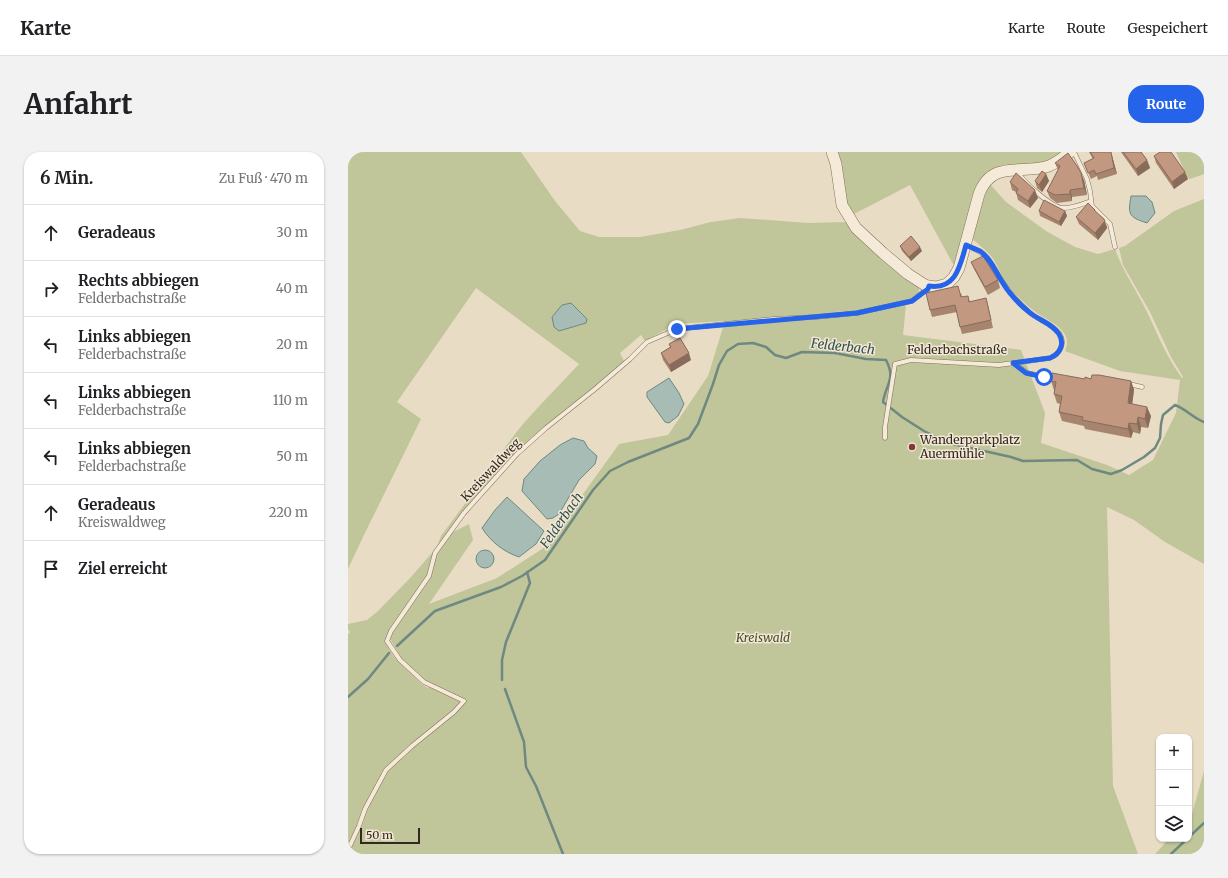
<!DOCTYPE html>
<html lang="de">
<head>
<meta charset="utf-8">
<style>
	body { margin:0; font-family:Merriweather,serif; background:#f2f2f2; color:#202124 }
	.controls { position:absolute; right:12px; bottom:12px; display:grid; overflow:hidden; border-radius:8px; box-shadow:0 1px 3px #0004 }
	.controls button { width:36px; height:36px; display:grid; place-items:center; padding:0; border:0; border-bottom:1px solid #e0e0e0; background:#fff; color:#202124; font:20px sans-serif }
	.scale { position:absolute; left:12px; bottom:10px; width:60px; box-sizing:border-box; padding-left:4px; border:2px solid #33281f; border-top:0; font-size:11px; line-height:14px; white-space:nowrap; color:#33281f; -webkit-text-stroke:3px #f1e7d4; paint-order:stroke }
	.stop { position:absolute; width:12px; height:12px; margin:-9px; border:3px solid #2563eb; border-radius:50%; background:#fff }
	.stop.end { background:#2563eb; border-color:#fff; box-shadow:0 1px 4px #0008 }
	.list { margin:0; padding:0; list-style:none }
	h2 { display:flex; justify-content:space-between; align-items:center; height:52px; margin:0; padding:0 16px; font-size:17px }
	h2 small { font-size:13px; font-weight:400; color:#757577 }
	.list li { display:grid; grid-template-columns:26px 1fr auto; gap:12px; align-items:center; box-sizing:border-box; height:56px; padding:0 16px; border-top:1px solid #e0e0e0 }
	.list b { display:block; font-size:15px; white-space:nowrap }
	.list p { margin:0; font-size:13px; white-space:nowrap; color:#757577 }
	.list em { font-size:13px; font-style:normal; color:#757577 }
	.icon { flex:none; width:22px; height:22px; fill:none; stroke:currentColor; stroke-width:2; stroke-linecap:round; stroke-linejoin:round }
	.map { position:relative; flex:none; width:856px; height:702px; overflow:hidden; border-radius:16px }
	header { display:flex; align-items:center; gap:24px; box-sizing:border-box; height:56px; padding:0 20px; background:#fff; border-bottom:1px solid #e0e0e0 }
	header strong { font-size:19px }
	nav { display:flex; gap:22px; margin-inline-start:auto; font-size:14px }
	.intro { display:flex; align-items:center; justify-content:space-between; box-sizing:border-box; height:96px; padding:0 24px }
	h1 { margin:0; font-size:28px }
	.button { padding:10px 18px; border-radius:16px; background:#2563eb; color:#fff; font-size:14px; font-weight:700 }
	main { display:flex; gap:24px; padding:0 24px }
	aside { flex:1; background:#fff; border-radius:16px; box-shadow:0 1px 3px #0004 }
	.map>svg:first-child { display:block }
	.green { fill:#c1c59a; fill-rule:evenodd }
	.water { fill:#a6bcb5; stroke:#6e8981 }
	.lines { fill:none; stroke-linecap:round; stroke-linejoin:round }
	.stream { stroke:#6e8981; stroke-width:2.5 }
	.service-casing { stroke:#816f5d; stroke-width:5 }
	.tertiary-casing { stroke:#816f5d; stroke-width:12 }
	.service { stroke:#f4ead7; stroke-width:4 }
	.tertiary { stroke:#f4ead7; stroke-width:11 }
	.wall { fill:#a7846e }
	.shaded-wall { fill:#886b5a }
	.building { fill:#c29980; stroke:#886b5a }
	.route { stroke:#2563eb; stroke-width:5 }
	.poi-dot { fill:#883539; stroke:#f1e7d4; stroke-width:1.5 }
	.labels { text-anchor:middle; stroke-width:3; stroke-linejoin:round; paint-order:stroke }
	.street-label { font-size:12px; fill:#33281f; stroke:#f1e7d4 }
	.poi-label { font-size:12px; fill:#33281f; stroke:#f1e7d4; text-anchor:start }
	.park-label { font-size:12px; font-style:italic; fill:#454d29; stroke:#f1e7d4 }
	.water-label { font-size:13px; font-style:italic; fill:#31514e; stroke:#f1e7d4 }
</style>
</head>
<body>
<header>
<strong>Karte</strong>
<nav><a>Karte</a><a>Route</a><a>Gespeichert</a></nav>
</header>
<div class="intro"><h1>Anfahrt</h1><a class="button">Route</a></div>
<main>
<aside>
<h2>6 Min.<small>Zu Fuß · 470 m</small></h2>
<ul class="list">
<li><svg class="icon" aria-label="ahead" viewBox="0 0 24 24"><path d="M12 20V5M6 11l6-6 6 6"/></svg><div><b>Geradeaus</b></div><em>30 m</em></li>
<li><svg class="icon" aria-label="right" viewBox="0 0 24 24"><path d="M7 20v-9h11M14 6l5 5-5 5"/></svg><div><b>Rechts abbiegen</b><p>Felderbachstraße</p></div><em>40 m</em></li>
<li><svg class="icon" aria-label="left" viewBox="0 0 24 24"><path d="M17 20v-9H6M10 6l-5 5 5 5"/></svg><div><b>Links abbiegen</b><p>Felderbachstraße</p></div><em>20 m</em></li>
<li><svg class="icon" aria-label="left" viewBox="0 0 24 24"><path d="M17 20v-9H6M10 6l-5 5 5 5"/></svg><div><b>Links abbiegen</b><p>Felderbachstraße</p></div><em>110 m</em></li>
<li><svg class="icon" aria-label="left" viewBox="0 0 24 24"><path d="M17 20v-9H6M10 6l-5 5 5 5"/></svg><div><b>Links abbiegen</b><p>Felderbachstraße</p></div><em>50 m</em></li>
<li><svg class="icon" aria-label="ahead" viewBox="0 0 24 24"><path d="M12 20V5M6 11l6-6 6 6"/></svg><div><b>Geradeaus</b><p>Kreiswaldweg</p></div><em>220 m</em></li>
<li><svg class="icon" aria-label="arrive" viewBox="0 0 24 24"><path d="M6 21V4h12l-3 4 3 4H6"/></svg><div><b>Ziel erreicht</b></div></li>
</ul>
</aside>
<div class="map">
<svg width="856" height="702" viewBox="0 0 856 702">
	<rect width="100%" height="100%" fill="#e8dcc5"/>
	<path class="green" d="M 0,0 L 173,0 L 207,49 L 232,79 L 251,85 L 292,85 L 332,78 L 363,70 L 392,66 L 460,71 L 498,70 L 571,135 L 571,139 L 564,149 L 509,159 L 485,160 L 486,164 L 509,162 L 558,153 L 555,183 L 673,198 L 697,261 L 693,291 L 759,313 L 781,323 L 805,308 L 828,261 L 832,228 L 772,219 L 717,199 C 727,177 698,169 685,158 C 675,150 665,140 657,130 C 653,123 650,115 646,108 C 640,100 632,93 624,87 L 634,49 L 641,31 L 658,50 L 698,79 L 727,95 L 750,102 L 767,97 C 775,120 789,139 799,160 C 810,183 819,206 834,226 L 835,225 L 823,205 L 802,160 L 775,113 L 771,96 L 777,94 L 826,59 L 856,47 L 856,412 L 817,390 L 786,368 L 759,355 L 765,634 L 790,702 L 0,702 L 12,674 L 10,673 L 0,695 L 0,482 L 2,480 L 0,477 L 0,472 L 19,468 L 29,460 L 63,425 L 89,395 L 93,384 L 148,310 C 168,274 204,242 231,212 L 128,136 L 49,250 L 73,267 L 15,385 L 0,417 ZM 377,169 L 360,224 L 320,283 L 271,292 L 197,395 L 149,426 L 81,452 L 125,388 L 121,372 L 101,382 L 143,329 L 197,275 L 247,235 L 276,209 L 272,201 L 293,183 L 297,189 L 328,172 ZM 42,487 L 54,507 L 83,534 L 80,536 L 75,533 L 46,505 L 38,492 Z
		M 490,0 L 717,0 L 701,11 L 638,24 L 609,114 L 605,112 L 562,33 L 504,63 L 497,48 Z
		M 828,0 L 854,0 L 856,4 L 856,22 L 842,27 L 839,25 Z
		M 856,619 L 856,702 L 807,702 L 821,687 L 841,687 L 841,665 L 844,662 Z"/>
	<path class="water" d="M 783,44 L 798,44 L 804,50 L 807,61 L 799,71 C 780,65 780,62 783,44 Z
		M 223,151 L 239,167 L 238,171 L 211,179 L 206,175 L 204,165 L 214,153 Z
		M 321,226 L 331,241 L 336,252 L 330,264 L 321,271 L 317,270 L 299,245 L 299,240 Z
		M 225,286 L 236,289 L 240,296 L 249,304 L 247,312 L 231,328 L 211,362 L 205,366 L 199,367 L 174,339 L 176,327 L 192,309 L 212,293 Z
		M 159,345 L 196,379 L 188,392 L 171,405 C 156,400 143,390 134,376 L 147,358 Z
		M128 407a9 9 0 1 1 18 0a9 9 0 1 1-18 0Z"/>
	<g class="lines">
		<path class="stream" d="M 49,494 L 87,459 L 153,435 L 174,424 L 197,408 L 245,338 L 262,319 L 280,310 L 341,286 L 350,272 L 365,232 L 371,213 L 379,199 L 390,192 L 405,191 L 418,195 L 427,203 L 438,206 L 454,200 L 487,201 L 518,207 L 538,208 C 548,227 538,232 535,250 L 554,265 L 576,279 L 600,291 L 663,305 L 675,309 L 729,308 L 744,317 L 763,322 L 774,318 L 796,305 L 807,296 L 812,286 L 813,272 L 815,263 L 827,253 C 838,257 845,266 856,270
			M 154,528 L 154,508 L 158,490 L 182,431 L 179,420
			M 157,537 L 176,590 L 178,615 L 188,634 L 215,702
			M 0,545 L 20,527 L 41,501
			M 841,685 L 856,671
			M 823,702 L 839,687"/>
		<g class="service-casing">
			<path id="service" d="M 726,0 L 739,27 L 742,39 L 744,54 L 762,72 L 767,95
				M 669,19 C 674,29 704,56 715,56 C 725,56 735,52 743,49
				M 666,211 L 679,221 L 707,227
				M 781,232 L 794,235
				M 537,286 L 537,275 L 547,212 L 563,208 L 651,213 L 702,206 C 712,202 718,191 711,181 C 703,171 690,168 681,160 C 671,151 661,140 654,129 C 647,119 643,107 632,100 C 628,97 622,95 618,93
				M 0,698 L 11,674 L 17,657 L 38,618 L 64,594 L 106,560 L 116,549 L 76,530 L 52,508 L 39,489 L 43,479 L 81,424 L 87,401 L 116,361 L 169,302 L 198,276 L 247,237 L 282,207 L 299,190 L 329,177 L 426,167 L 468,165 L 509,161 L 564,149 L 580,136"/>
		</g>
		<g class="tertiary-casing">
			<path id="tertiary" d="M 484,0 L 488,12 L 494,53 L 508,76 L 535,101 L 560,122 L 577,133 L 581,134 L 588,135 L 599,132 L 606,125 L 611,116 L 631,42 C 644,7 674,23 701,14 C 708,11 716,5 722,0"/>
		</g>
		<use href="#service" class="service"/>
		<use href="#tertiary" class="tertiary"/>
	</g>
	<path class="wall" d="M 741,0 L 763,0 L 769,22 L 750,28 L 749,24 L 743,27 L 736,11 L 745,7 Z
		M 773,0 L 793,0 L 799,8 L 802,16 L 790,24 Z
		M 806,4 L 840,27 L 826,37 L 808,11 Z
		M 707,11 L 736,28 L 739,43 L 724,45 L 724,49 L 709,51 L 702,46 L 699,39 L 710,18 Z
		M 698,22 L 701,29 L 694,40 L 689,36 L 687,29 Z
		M 662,30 L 690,46 L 682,56 L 670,48 L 668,40 L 664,38 Z
		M 747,58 L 748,60 L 759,74 L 759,76 L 750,88 L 731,72 L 728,65 Z
		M 691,59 L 717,59 L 719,64 L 713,74 L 692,64 Z
		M 552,94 L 574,99 L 563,109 L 554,99 Z
		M 623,110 L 650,128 L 652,136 L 640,143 L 626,117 Z
		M 613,141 L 614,145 L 620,144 L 622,150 L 638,146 L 640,153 L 645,176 L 614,182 L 612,175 L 609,160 L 584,165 L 582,158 Z
		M 321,192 L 343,208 L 323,220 L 315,208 L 313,201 L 322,195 Z
		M 737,227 L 783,229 L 786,238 L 784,252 L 803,264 L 800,276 L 793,275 L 792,282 L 785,280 L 783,286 L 737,277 L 736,274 L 714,269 L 711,260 L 712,252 L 709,251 L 706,242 L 706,238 L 703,229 Z"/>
	<path class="shaded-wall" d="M 763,0 L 769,22 L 766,16 Z
		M 799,8 L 802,16 L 790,24 L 788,17 Z
		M 837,20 L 840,27 L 826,37 L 824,30 Z
		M 733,21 L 736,28 L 739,43 L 736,36 Z
		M 698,22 L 701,29 L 694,40 L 691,33 Z
		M 687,38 L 690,46 L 682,56 L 680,49 Z
		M 722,38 L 724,45 L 724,49 L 722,42 Z
		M 717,59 L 719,64 L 713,74 L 711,70 Z
		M 756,67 L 759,76 L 750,88 L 747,81 Z
		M 572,95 L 574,99 L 563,109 L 561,105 Z
		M 341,201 L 343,208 L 323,220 L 321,213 Z
		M 783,229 L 786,238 L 783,261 L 780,251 Z
		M 799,255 L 803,264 L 800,276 L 797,267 Z
		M 790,265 L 793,275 L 792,282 L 789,272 Z
		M 781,271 L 785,280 L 783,286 L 780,277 Z"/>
	<path class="building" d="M 742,0 L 763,0 L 766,16 L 748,22 L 746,18 L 740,21 L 736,11 L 746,6 Z
		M 775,0 L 793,0 L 799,8 L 788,17 Z
		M 812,0 L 823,0 L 837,20 L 824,30 L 806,4 Z
		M 720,1 L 729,14 L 733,21 L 736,36 L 722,38 L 722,42 L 707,43 L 699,39 L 712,14 L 707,11 Z
		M 694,19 L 698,22 L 691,33 L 687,29 Z
		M 668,21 L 687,38 L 680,49 L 668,41 L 670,37 L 662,30 Z
		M 696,48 L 717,59 L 711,70 L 691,59 Z
		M 740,51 L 747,58 L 746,58 L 756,67 L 757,69 L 747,81 L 728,65 Z
		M 563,84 L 572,95 L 561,105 L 552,94 Z
		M 635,104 L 650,128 L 637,135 L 623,110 Z
		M 610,134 L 613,145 L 620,144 L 621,150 L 638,146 L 643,168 L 612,175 L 607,153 L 582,158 L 578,141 Z
		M 332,186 L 341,201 L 321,213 L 313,201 L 323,195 L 321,192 Z
		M 704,221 L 737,227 L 737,225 L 743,227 L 744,223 L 751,223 L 783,229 L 780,251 L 799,255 L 797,267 L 790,265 L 789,272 L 781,271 L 780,277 L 734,268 L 735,265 L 711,260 L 714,244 L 706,242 L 708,230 L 703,229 Z"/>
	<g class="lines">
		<path class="route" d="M 329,177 L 509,161 L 564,149 L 580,137 L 581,134 C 608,138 612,114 618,93 C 622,95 627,97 632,99 C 642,106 647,118 653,128 C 660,140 671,152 681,160 C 690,168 704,171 711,182 C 717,192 712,202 702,206 L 665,211 L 678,221 L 696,225"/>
	</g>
	<circle class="poi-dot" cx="564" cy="295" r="4"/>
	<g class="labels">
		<g class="street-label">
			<text x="609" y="202">Felderbachstraße</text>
			<text transform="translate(143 318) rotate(-47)" y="4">Kreiswaldweg</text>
		</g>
		<g class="poi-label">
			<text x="572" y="292">Wanderparkplatz<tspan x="572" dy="14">Auermühle</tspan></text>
		</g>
		<g class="park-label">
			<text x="415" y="490">Kreiswald</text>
		</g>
		<g class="water-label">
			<text transform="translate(495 194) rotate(6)" y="5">Felderbach</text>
			<text transform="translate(213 368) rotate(-55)" y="5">Felderbach</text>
		</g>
	</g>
</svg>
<div class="controls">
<button>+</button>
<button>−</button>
<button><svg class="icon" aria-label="layers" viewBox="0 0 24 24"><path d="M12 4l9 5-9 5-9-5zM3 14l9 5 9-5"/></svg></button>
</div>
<div class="scale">50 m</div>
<div class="stop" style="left:696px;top:225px"></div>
<div class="stop end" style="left:329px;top:177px"></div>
</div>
</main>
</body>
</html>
